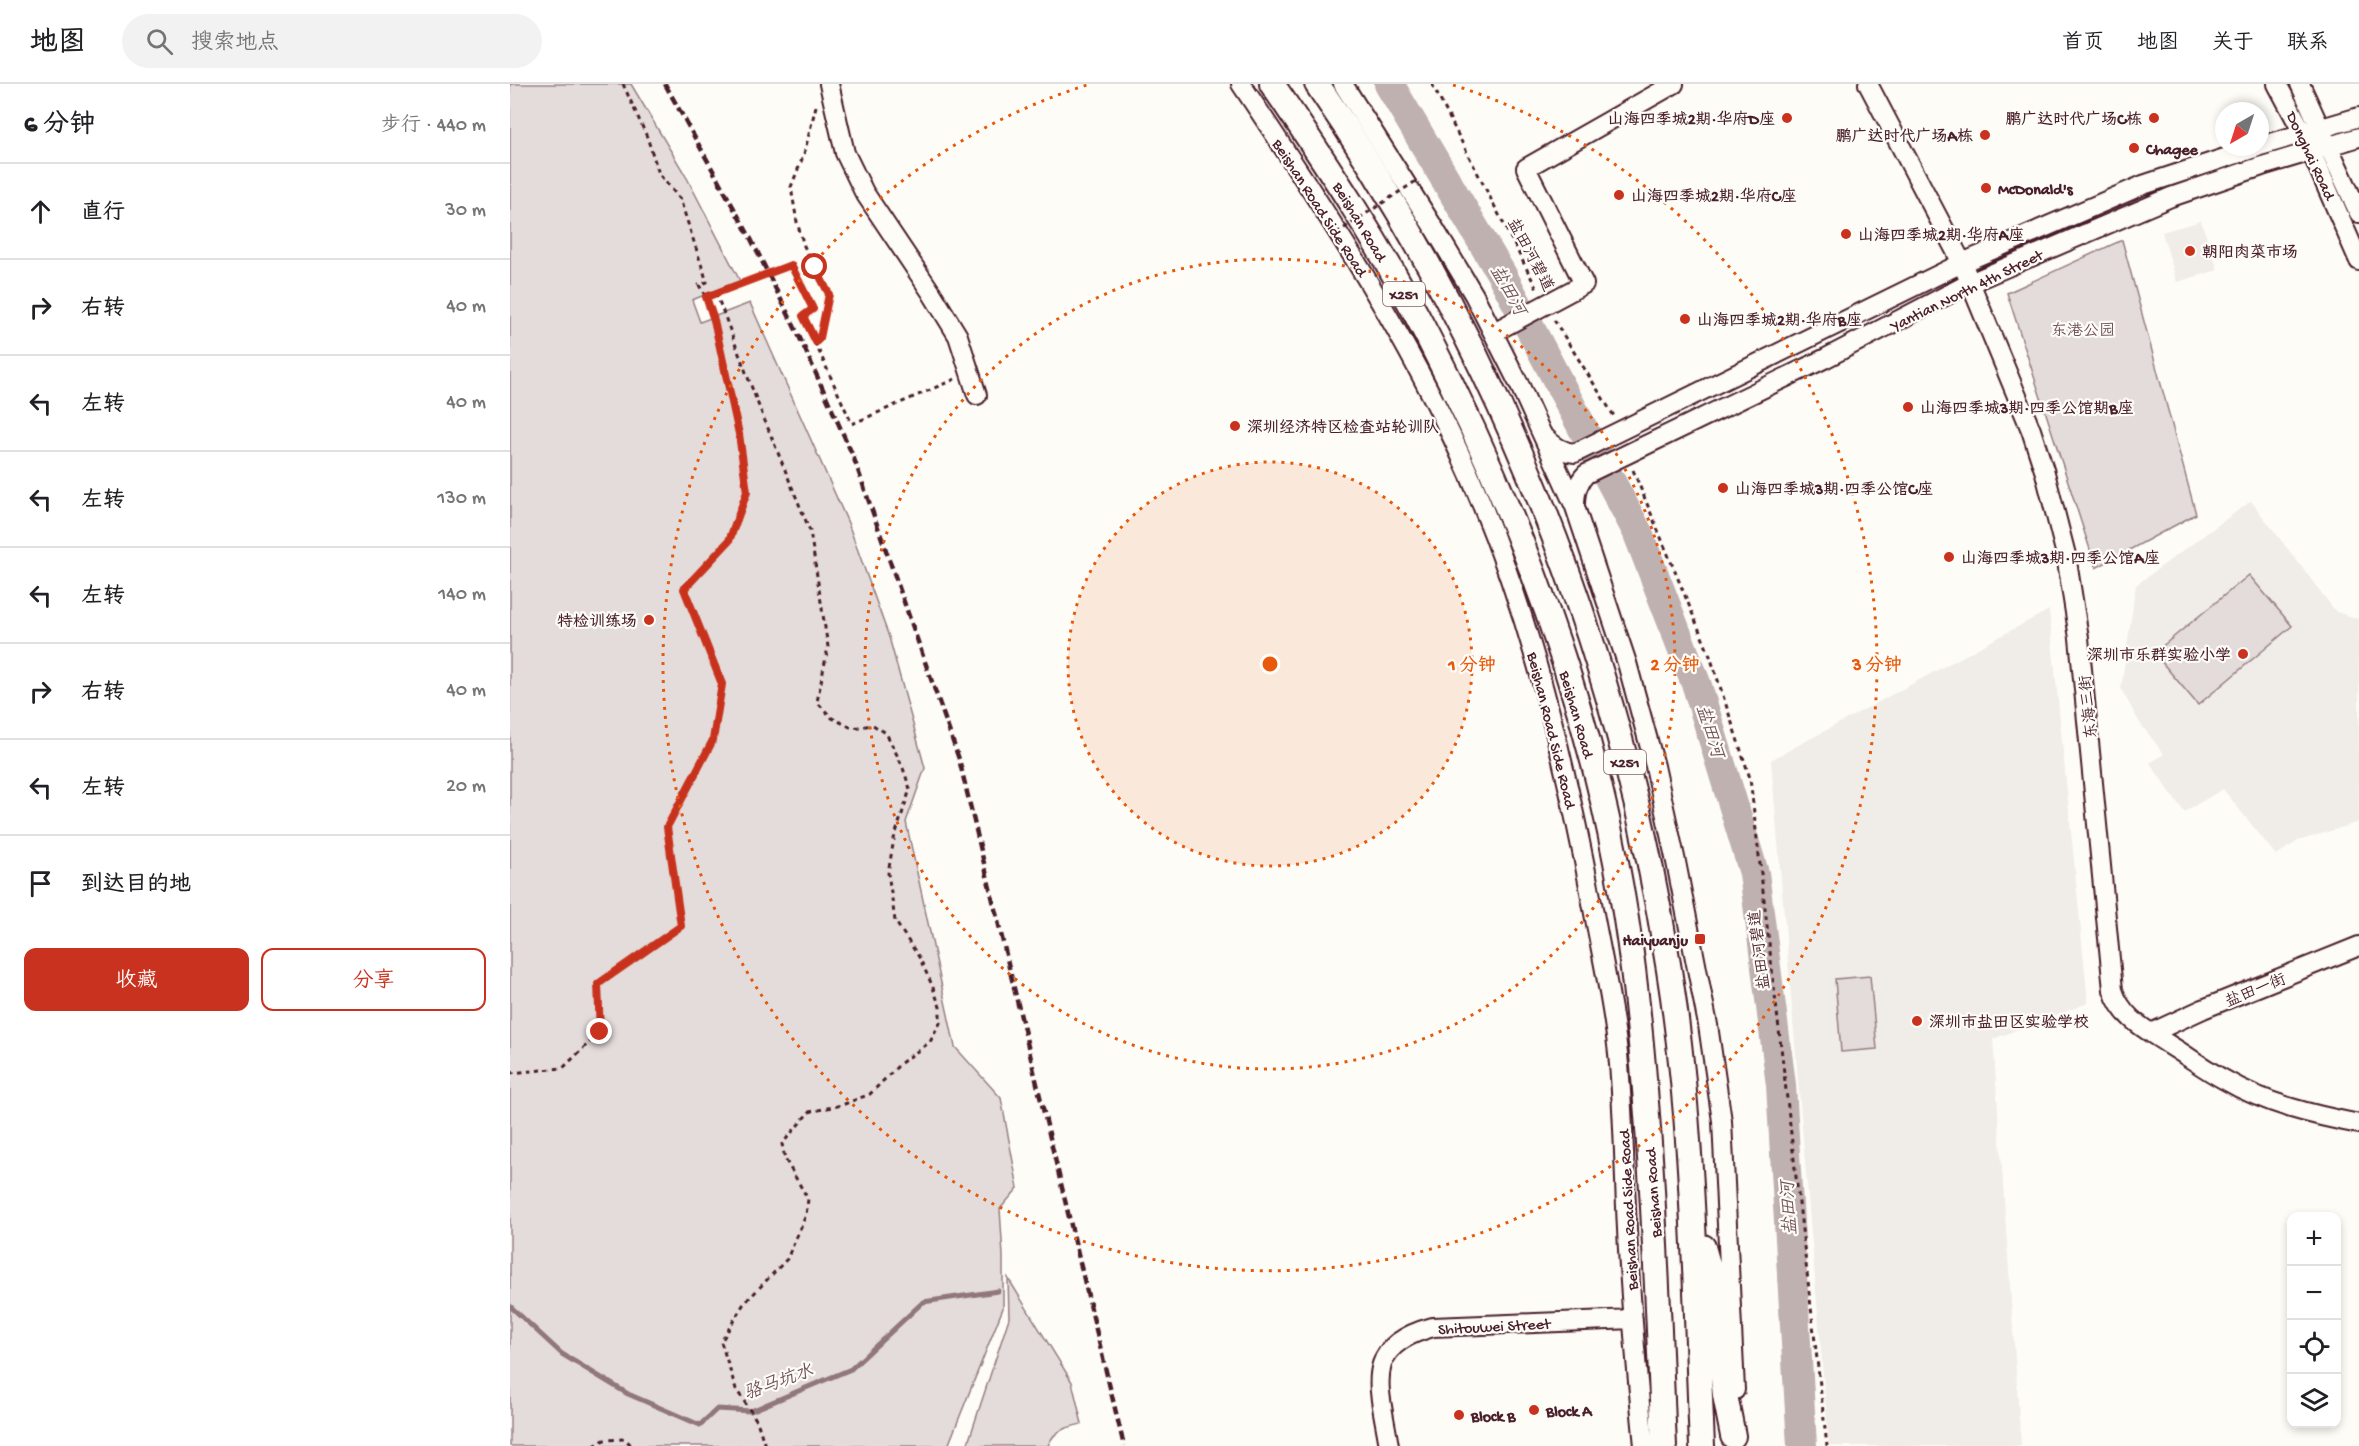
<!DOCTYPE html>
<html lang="zh">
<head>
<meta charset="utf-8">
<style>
	body { margin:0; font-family:"Gochi Hand","LXGW WenKai TC",sans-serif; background:#f2f2f2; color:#202124 }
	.controls { position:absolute; right:18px; bottom:18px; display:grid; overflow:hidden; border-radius:12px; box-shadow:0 3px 9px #0003 }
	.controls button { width:54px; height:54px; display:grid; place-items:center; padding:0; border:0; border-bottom:2px solid #e0e0e0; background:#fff; color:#202124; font:30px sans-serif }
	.compass { position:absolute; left:1705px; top:18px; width:54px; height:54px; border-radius:50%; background:#fff; box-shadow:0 3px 9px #0003; rotate:219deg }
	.stop { position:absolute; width:18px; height:18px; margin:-14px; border:4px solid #c8321e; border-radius:50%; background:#fff }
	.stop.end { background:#c8321e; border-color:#fff; box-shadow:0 2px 6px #0008 }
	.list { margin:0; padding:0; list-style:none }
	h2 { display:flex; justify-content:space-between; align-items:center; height:78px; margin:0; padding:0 24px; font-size:26px }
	h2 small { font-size:20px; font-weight:400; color:#757577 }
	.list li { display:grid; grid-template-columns:39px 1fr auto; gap:18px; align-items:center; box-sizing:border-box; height:96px; padding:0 24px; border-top:2px solid #e0e0e0 }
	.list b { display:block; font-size:22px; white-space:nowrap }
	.list em { font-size:20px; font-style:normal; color:#757577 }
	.actions { display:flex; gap:12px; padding:18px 24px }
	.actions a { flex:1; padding:14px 0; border:2px solid #c8321e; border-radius:12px; text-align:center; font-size:21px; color:#c8321e }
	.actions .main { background:#c8321e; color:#fff }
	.icon { flex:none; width:33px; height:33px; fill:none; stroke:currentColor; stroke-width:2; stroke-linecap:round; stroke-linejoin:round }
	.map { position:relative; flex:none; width:1849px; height:1362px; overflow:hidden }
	header { display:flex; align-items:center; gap:36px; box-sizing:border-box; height:84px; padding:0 30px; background:#fff; border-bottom:2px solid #e0e0e0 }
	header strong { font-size:28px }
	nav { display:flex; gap:33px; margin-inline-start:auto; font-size:21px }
	.search { width:420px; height:54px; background:#f2f2f2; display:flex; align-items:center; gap:15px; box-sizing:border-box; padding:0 21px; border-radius:33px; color:#757577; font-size:22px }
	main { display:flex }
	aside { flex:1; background:#fff }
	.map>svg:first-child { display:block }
	.built { fill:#f0ece8 }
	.green { fill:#e3dcda; stroke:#967e82; stroke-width:1.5 }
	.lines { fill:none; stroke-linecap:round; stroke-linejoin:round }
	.stream { stroke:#91777b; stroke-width:5 }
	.river { stroke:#c0b1b1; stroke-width:30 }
	.minor-casing { stroke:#4a1f2b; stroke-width:22 }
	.major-casing { stroke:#4a1f2b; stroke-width:28 }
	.path { stroke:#4a1f2b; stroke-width:3; stroke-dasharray:4.5 4.5; stroke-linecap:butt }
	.minor { stroke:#fdfcf7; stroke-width:18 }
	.major { stroke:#fdfcf7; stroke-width:24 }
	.rail { stroke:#4a1f2b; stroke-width:4.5; stroke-dasharray:9 4.5; stroke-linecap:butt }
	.path-bridge { stroke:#4a1f2b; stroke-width:3; stroke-dasharray:4.5 4.5; stroke-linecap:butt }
	.route { stroke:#c8321e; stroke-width:8 }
	.ring { fill:none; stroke:#e8590c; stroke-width:3; stroke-dasharray:3 6 }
	.poi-dot { fill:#c8321e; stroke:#fdfcf7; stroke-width:2 }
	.labels { text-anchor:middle; stroke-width:4.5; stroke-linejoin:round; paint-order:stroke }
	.shield { fill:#fdfcf7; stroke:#806168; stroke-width:1.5 }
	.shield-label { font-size:15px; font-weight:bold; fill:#4a1f2b }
	.poi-label { font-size:16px; font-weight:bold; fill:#4a1f2b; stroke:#fdfcf7; text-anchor:start }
	.street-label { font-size:16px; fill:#4a1f2b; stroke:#fdfcf7 }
	.park-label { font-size:16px; fill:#704e57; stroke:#fdfcf7 }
	.water-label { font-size:18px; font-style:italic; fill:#73525a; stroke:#fdfcf7 }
	.centre { fill:#e8590c; stroke:#fdfcf7; stroke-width:3 }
	.ring-label { font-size:18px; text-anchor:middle; font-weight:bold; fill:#e8590c; stroke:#fdfcf7; stroke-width:4.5; stroke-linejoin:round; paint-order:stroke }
</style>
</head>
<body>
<header>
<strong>地图</strong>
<div class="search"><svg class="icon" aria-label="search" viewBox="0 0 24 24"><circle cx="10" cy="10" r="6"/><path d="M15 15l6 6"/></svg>搜索地点</div>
<nav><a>首页</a><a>地图</a><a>关于</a><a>联系</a></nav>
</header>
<main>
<aside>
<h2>6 分钟<small>步行 · 440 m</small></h2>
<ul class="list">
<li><svg class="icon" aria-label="ahead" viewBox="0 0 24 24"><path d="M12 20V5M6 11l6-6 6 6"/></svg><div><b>直行</b></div><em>30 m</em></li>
<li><svg class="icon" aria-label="right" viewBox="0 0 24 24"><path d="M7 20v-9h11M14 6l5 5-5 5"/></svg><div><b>右转</b></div><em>40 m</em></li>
<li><svg class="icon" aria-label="left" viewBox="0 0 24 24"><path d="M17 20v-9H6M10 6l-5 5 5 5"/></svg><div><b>左转</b></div><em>40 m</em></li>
<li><svg class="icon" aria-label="left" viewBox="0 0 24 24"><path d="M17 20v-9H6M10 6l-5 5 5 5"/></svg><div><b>左转</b></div><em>130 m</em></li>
<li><svg class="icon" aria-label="left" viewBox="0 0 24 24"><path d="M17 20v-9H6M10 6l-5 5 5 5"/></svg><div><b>左转</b></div><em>140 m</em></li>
<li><svg class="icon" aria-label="right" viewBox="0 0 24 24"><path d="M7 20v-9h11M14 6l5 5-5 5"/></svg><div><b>右转</b></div><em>40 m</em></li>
<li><svg class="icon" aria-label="left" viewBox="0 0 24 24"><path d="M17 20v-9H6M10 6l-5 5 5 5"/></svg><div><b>左转</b></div><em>20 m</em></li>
<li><svg class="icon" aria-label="arrive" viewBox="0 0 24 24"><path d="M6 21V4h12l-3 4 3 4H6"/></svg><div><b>到达目的地</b></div></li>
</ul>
<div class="actions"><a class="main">收藏</a><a>分享</a></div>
</aside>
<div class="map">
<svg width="1849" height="1362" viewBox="0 0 1849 1362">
	<rect width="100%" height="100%" fill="#fdfcf7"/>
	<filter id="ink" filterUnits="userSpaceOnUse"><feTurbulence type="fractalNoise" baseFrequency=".0167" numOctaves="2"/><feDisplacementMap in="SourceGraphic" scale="12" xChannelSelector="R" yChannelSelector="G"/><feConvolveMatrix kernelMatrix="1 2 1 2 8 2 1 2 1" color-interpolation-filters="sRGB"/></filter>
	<g filter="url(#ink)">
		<path class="built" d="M 1691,137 L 1708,186 L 1667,198 L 1652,148 Z
			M 1741,417 L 1826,528 L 1849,535 L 1849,738 L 1788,757 L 1766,771 L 1713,705 L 1674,728 L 1640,679 L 1654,670 L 1630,639 L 1611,605 L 1626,501 Z
			M 1539,526 L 1578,919 L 1483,955 L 1511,1362 L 1322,1362 L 1319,1360 L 1261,676 Z"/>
		<path class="green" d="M 0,0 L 121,0 L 177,94 L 230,197 L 182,216 L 190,238 L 240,219 L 338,439 L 379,553 L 415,684 L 396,738 L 445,963 L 491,1014 L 508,1104 L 490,1125 L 493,1172 L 493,1224 L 438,1362 L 0,1362 Z
			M 1612,156 L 1686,430 L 1586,484 L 1497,209 Z
			M 1739,491 L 1782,542 L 1688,621 L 1644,569 Z
			M 1360,892 L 1367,965 L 1331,968 L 1325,895 Z
			M 498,1194 L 562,1298 L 572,1340 C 558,1343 543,1346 538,1362 L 457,1362 L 499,1234 Z"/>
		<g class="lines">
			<path class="stream" d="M 0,1222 L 52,1270 L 118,1310 L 190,1341 L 207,1325 L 241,1327 L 341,1285 L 413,1218 L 488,1207"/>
			<path class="river" d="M 879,0 L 992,191 L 1127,447 L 1187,602 L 1244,789 L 1271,1001 L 1292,1362"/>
			<g class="minor-casing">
				<path id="minor" d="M 319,0 L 335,69 L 354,108 L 421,208 L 448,252 L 467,311
					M 731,0 C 808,115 884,230 943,355 C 1012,500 1051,656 1081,813 C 1090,865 1103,918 1108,970 C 1114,1028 1114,1087 1117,1145 C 1120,1217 1127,1290 1134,1362
					M 833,0 L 924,144 L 964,211 L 1010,302 L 1065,423 L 1117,579 L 1145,682 L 1166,778 L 1198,941 L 1212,1037 L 1225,1306
					M 1358,0 L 1452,179 L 1521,346 L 1535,389 L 1556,471 L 1569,554 L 1603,906 C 1612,935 1637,946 1661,962 C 1679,973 1696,986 1715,996 C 1756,1020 1803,1031 1849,1040
					M 1767,0 L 1793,49 L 1849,177
					M 1790,0 L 1849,129
					M 1750,62 L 1849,33
					M 984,248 L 1074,200 L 1016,84 L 1164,0
					M 1035,353 C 1044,363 1053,368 1065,369 L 1452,179 L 1633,101 L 1748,63
					M 1065,422 C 1065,409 1067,399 1076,390 L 1316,274 L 1460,199 L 1661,113 L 1752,82 L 1849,53
					M 1641,949 L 1693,925 L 1849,862
					M 879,1362 C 870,1304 850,1262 923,1243 L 1123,1235"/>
			</g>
			<g class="major-casing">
				<path id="major" d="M 762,0 C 818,82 873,165 918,253 C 1019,450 1096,664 1123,885 C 1142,1043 1147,1203 1154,1362
					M 807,0 C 989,265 1110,569 1159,886 C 1184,1043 1185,1203 1192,1362
					M 1193,1163 L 1205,1205 L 1215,1311 L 1223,1352"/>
			</g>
			<path class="path" d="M 113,0 L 137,53 L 149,90 L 170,115 L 197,198 L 189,201 L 196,213 L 221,203
				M 922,0 L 1028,207
				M 306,22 L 294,70 L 281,103 L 287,138 L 294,162 L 319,210 L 310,254 L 306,258
				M 281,181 L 303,225 L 293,232 L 342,340 L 445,295
				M 206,209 L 248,320 L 300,447 L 318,563 L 307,618 L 322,634 L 342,644 L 363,641 L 376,649 L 392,681 L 400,705 L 384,755 L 378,789 L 382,815 L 385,837 L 409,873 L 422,901 L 430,923 L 430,939 L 420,958 L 391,979 L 360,1010 L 332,1021 L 299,1028 L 272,1060 L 275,1075 L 298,1115 L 296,1131 L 277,1175 L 233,1221 L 211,1258 L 226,1305 L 247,1337 L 255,1362
				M 1044,236 L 1104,332
				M 1123,386 L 1200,572 L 1240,694 L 1317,1362
				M 0,989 L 53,984 L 90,948 L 88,900 L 171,842 L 157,743 L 203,656 L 212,600 L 174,505 L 219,457 L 237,408 L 229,350 L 204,236 L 196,213
				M 84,1362 L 94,1356 L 115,1355 L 122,1362"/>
			<use href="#minor" class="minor"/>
			<use href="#major" class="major"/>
			<path class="rail" d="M 155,0 L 241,155 L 289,252 L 343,372 L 449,675 L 614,1362"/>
			<path class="path-bridge" d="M 819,154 L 909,95
				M 221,203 L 281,181"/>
		</g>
	</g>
	<g class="lines" filter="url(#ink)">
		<path class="route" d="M 90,948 L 88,900 L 171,842 L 157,743 L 203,656 L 212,600 L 174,505 L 219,457 L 237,408 L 229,350 L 204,236 L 196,213 L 281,181 L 303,225 L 293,232 L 306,258 L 310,254 L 319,210 L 305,183"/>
	</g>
	<circle cx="760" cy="580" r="202" fill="#e8590c" fill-opacity=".12"/>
	<g class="ring">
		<circle cx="760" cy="580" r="202"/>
		<circle cx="760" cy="580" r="405"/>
		<path d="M943 1A607 607 0 1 1 577 1"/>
	</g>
	<g class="poi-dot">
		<circle cx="1277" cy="34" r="6"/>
		<circle cx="1644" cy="34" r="6"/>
		<circle cx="1475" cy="51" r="6"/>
		<circle cx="1624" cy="64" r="6"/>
		<circle cx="1476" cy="104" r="6"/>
		<circle cx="1109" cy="111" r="6"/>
		<circle cx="1336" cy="150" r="6"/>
		<circle cx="1680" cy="167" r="6"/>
		<circle cx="1175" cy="235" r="6"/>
		<circle cx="1398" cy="323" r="6"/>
		<circle cx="725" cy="342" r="6"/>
		<circle cx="1213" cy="404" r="6"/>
		<circle cx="1439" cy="473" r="6"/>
		<circle cx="139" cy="536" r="6"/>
		<circle cx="1733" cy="570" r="6"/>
		<rect x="1184" y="849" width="12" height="12" rx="3"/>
		<circle cx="1407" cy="937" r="6"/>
		<circle cx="1024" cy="1326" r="6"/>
		<circle cx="949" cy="1331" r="6"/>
	</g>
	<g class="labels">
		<g class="shield">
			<rect x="873" y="198" width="42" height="24" rx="4.5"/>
			<rect x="1094" y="666" width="42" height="24" rx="4.5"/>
		</g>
		<g class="shield-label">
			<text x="894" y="215">X251</text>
			<text x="1115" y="683">X251</text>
		</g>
		<g class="poi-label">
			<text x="1265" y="40" text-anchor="end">山海四季城2期·华府D座</text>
			<text x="1632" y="40" text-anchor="end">鹏广达时代广场C栋</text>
			<text x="1463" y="57" text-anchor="end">鹏广达时代广场A栋</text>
			<text x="1636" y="70">Chagee</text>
			<text x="1488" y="110">McDonald's</text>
			<text x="1121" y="117">山海四季城2期·华府C座</text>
			<text x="1348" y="156">山海四季城2期·华府A座</text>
			<text x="1692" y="173">朝阳肉菜市场</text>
			<text x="1187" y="241">山海四季城2期·华府B座</text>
			<text x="1410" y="329">山海四季城3期·四季公馆期B座</text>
			<text x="737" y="348">深圳经济特区检查站轮训队</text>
			<text x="1225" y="410">山海四季城3期·四季公馆C座</text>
			<text x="1451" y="479">山海四季城3期·四季公馆A座</text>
			<text x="127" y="542" text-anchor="end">特检训练场</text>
			<text x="1721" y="576" text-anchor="end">深圳市乐群实验小学</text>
			<text x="1178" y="861" text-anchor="end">Haiyuanju</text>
			<text x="1419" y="943">深圳市盐田区实验学校</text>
			<text x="1036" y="1332">Block A</text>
			<text x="961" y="1337">Block B</text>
		</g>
		<g class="street-label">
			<text transform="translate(1802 71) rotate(65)" y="6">Donghai Road</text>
			<text transform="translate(811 123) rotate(57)" y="6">Beishan Road Side Road</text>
			<text transform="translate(851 137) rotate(59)" y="6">Beishan Road</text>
			<text transform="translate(1022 170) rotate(62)" y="6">盐田河碧道</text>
			<text transform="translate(1456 205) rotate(-26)" y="6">Yantian North 4th Street</text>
			<text transform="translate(1577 623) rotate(-96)" y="6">东海三街</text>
			<text transform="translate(1068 630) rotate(74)" y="6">Beishan Road</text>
			<text transform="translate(1043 646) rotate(76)" y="6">Beishan Road Side Road</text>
			<text transform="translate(1248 866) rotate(-97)" y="6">盐田河碧道</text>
			<text transform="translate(1745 905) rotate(-22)" y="6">盐田一街</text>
			<text transform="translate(1142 1109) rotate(-94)" y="6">Beishan Road</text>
			<text transform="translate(1117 1126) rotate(-93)" y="6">Beishan Road Side Road</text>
			<text transform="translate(984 1241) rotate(-3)" y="6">Shitouwei Street</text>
		</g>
		<g class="park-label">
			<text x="1573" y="251">东港公园</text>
		</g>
		<g class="water-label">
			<text transform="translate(999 206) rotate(61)" y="6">盐田河</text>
			<text transform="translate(1201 647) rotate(73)" y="6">盐田河</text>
			<text transform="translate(1278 1124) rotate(-93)" y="6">盐田河</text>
			<text transform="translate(268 1297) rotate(-20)" y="6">骆马坑水</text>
		</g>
	</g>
	<circle cx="760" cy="580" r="9" class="centre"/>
	<g class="ring-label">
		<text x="962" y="586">1 分钟</text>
		<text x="1165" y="586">2 分钟</text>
		<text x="1367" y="586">3 分钟</text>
	</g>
</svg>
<div class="controls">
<button>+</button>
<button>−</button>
<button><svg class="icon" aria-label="locate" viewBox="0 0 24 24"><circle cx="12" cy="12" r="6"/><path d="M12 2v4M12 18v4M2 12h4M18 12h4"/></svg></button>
<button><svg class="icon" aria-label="layers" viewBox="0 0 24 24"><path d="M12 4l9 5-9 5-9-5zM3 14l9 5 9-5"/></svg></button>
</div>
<svg class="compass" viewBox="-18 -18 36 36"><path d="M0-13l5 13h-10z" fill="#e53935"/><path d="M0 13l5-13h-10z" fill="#757577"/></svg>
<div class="stop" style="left:305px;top:183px"></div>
<div class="stop end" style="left:90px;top:948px"></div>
</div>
</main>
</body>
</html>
